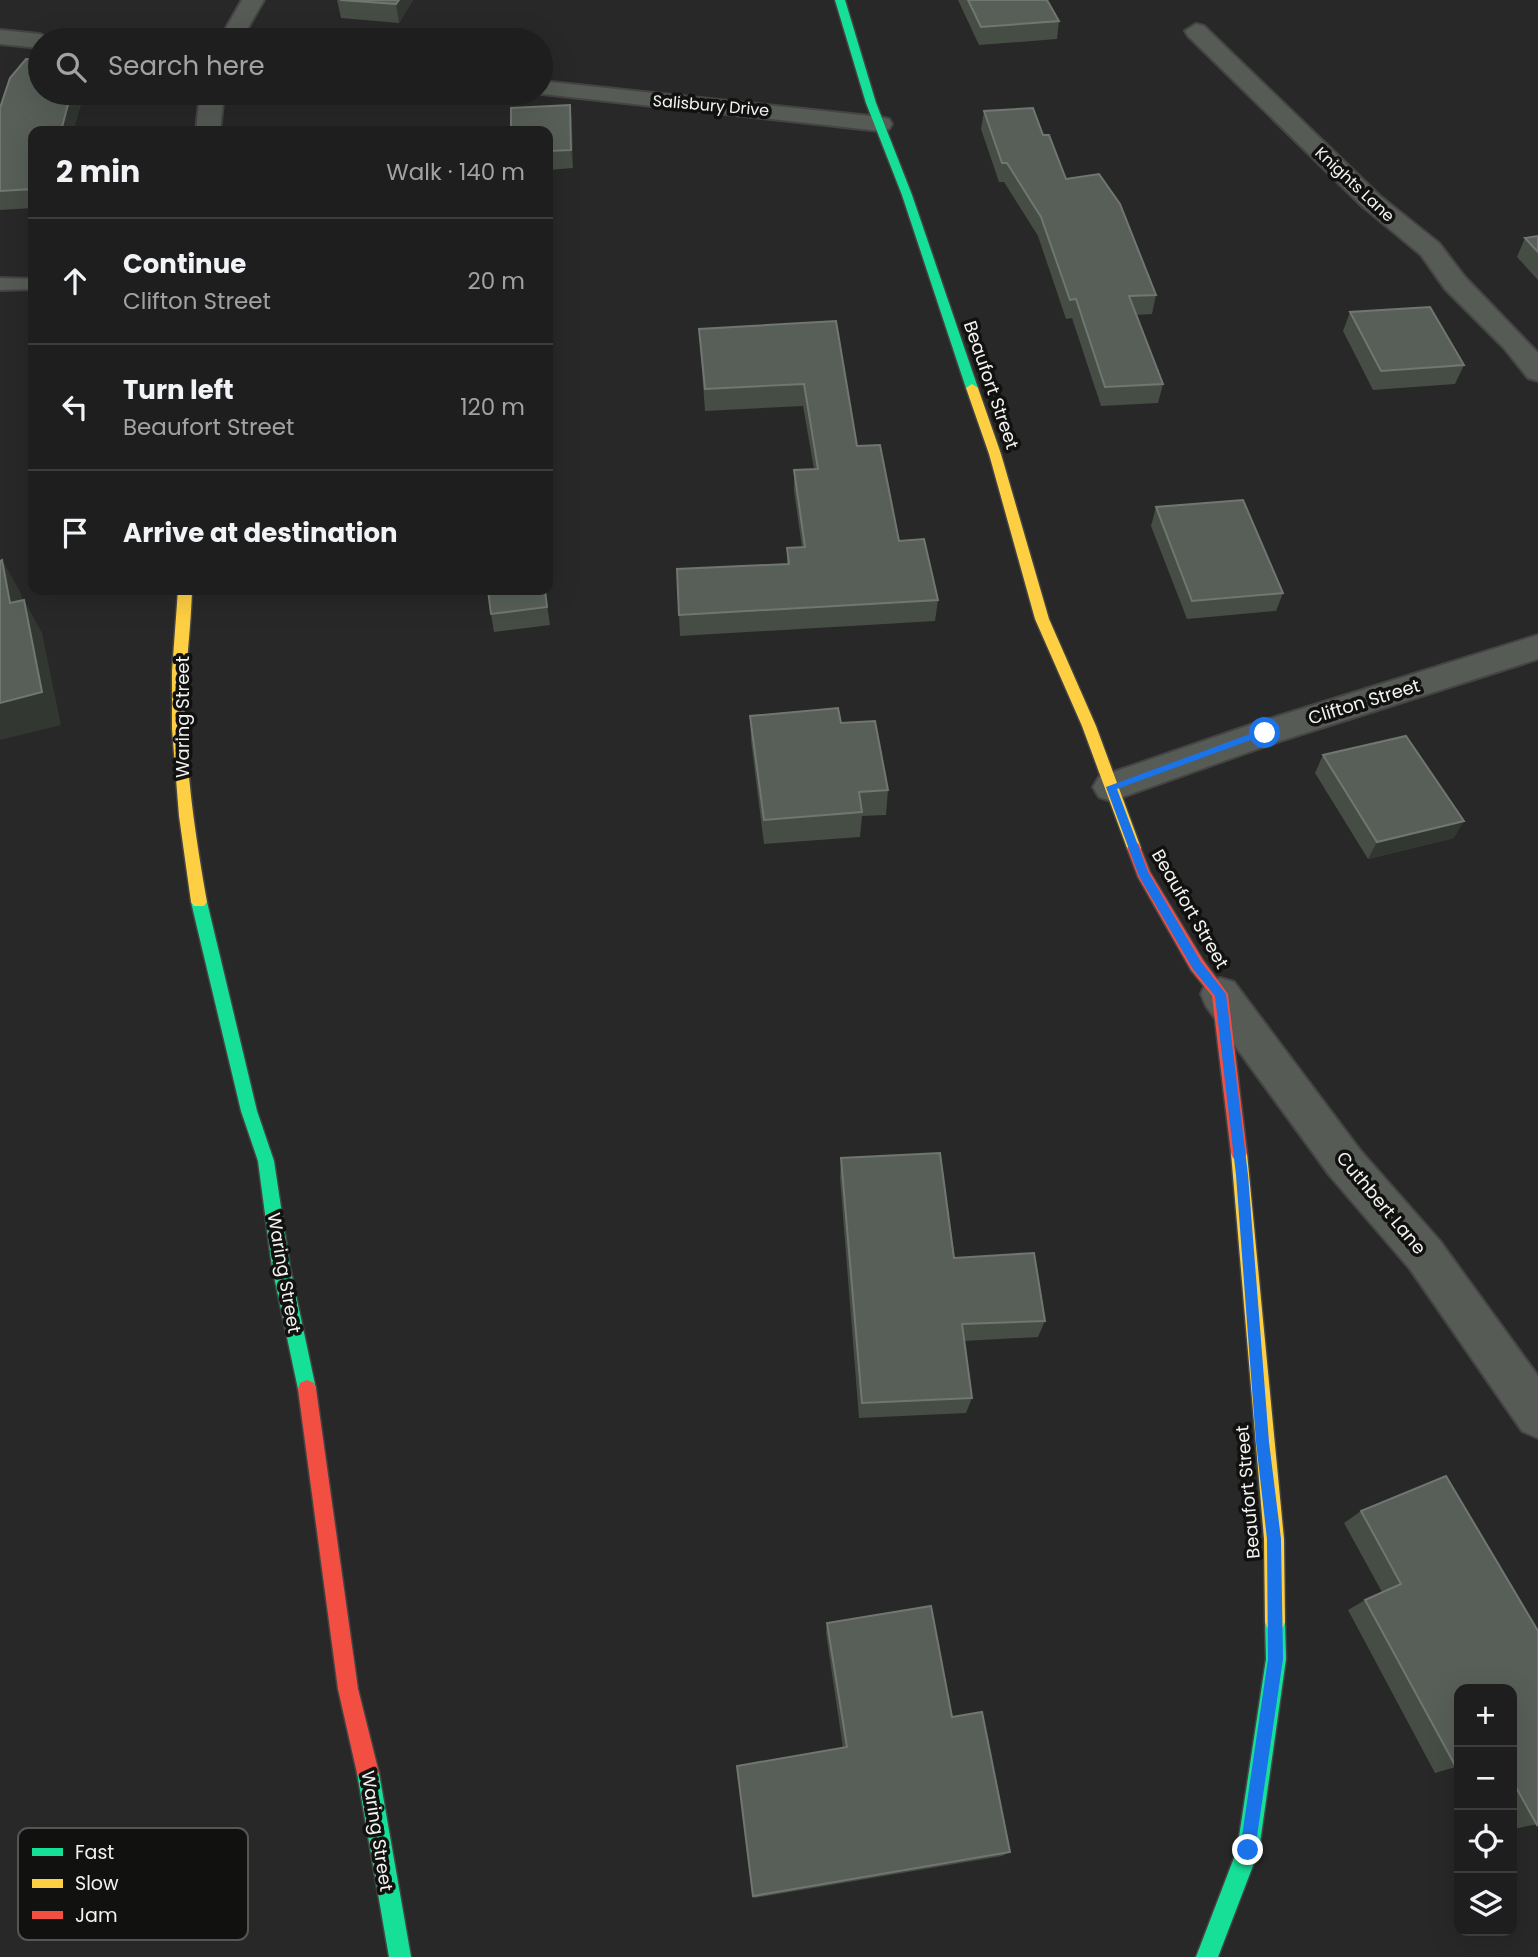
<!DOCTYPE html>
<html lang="en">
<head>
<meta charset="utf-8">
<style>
	body { margin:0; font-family:Poppins,sans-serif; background:#262727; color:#f1f3f6 }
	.controls { position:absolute; right:21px; bottom:21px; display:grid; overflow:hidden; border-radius:14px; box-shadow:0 7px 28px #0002 }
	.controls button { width:63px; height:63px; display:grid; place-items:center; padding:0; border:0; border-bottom:2px solid #3c3c3c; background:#1e1e1e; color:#f1f3f6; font:35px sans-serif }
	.stop { position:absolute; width:21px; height:21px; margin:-16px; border:5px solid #1a73e8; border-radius:50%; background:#fff }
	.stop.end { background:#1a73e8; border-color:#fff; box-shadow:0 2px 7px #0008 }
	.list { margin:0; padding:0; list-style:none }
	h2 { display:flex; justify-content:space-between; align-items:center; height:91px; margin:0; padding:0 28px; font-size:30px }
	h2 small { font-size:23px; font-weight:400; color:#a1a2a4 }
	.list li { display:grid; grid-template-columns:46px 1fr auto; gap:21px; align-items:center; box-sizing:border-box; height:126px; padding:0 28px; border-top:2px solid #3c3c3c }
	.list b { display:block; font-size:26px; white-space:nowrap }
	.list p { margin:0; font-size:23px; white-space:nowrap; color:#a1a2a4 }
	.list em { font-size:23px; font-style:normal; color:#a1a2a4 }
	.icon { flex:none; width:38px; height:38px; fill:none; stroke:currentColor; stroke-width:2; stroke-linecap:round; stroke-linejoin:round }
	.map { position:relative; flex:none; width:1538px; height:1957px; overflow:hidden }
	.search { position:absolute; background:#1e1e1e; box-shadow:0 7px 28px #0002; left:28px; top:28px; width:525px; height:77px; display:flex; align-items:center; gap:18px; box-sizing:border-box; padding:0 24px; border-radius:38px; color:#a1a2a4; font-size:26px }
	.panel { position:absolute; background:#1e1e1e; box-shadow:0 7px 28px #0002; left:28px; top:126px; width:525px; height:469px; border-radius:14px }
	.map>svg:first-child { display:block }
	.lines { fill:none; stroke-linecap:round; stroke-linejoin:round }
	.lane-casing { stroke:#444; stroke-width:4 }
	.street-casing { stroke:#444; stroke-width:4 }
	.fast-casing { stroke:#444; stroke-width:3 }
	.slow-casing { stroke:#444; stroke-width:3 }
	.jam-casing { stroke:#444; stroke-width:3 }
	.lane { fill:#565b55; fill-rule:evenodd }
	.street { fill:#565b55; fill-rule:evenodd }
	.fast { fill:#16e098; fill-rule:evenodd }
	.slow { fill:#ffcf43; fill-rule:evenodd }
	.jam { fill:#f24e42; fill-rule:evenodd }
	.wall { fill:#464d45 }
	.shaded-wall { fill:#323732 }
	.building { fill:#585f58; stroke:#707670; stroke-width:2 }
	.route { fill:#1a73e8 }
	.labels { text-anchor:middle; stroke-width:7; stroke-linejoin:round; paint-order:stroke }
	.far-street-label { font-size:16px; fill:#f2f3f2; stroke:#111110 }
	.street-label { font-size:18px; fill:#f2f3f2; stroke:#111110 }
	.key { fill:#111110; stroke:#545554; stroke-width:2 }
	.key-label { font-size:19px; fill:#f2f3f2 }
</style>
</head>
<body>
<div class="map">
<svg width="1538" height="1957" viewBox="0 0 1538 1957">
	<rect width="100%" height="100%" fill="#282828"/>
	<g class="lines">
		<g class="lane-casing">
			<path id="lane" d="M 0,278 L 33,279 L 33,289 L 0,290 Z"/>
		</g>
		<g class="street-casing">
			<path id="street" d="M 242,0 L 264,0 L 241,40 L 219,40 Z
				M 1196,24 L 1204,26 L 1380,196 L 1439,243 L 1465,277 L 1538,353 L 1538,381 L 1528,378 L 1504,348 L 1445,289 L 1421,255 L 1362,206 L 1188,36 L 1185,31 Z
				M 0,30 L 40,34 L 51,40 L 40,40 L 40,48 L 0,44 Z
				M 541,81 L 880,117 L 889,119 L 892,124 L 889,129 L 880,131 L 533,93 L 541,93 Z
				M 200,93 L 224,93 L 220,131 L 196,131 Z
				M 1538,635 L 1538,659 L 1277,742 L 1111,801 L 1099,797 L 1093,787 L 1099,777 L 1253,724 Z
				M 1220,978 L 1234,982 L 1360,1150 L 1440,1241 L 1538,1376 L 1538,1438 L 1522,1431 L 1410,1269 L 1330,1176 L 1206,1006 L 1201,994 L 1206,982 Z"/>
		</g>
		<g class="fast-casing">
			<path id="fast" d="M 835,0 L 845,0 L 876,103 L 912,195 L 978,388 L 976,391 L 972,392 L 966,388 L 902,195 L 866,103 Z
				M 199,896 L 204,898 L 207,902 L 257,1111 L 274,1161 L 290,1267 L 316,1389 L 314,1395 L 307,1398 L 300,1395 L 298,1389 L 272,1267 L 258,1161 L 241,1111 L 191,902 L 194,898 Z
				M 1275,1612 L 1282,1615 L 1285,1622 L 1286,1659 L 1259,1850 L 1218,1957 L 1196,1957 L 1237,1850 L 1266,1659 L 1265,1622 L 1268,1615 Z
				M 368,1762 L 375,1766 L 379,1773 L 411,1957 L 389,1957 L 357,1773 L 361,1766 Z"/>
		</g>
		<g class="slow-casing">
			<path id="slow" d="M 972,384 L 978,388 L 1001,454 L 1049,619 L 1096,726 L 1141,848 L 1139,852 L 1129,852 L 1127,848 L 1082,726 L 1035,619 L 989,454 L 966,388 Z
				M 178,590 L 192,590 C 191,626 186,662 185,698 C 185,766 195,835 207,902 L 204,906 L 194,906 L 191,902 L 179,816 L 172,729 L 172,671 Z
				M 1239,1145 L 1245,1148 L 1247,1153 L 1284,1539 L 1285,1622 L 1282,1629 L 1275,1632 L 1268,1629 L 1265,1622 L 1264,1539 L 1231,1153 L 1233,1148 Z"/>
		</g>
		<g class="jam-casing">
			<path id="jam" d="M 1134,842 L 1139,844 L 1150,872 L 1203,960 L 1228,994 L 1247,1153 L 1245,1158 L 1239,1161 L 1233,1158 L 1231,1153 L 1212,996 L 1191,970 L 1138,877 L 1127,848 Z
				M 307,1380 L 314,1383 L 316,1389 L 358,1689 L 379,1773 L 375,1780 L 368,1784 L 361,1780 L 357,1773 L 338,1689 L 298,1389 L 300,1383 Z"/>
		</g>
		<use href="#lane" class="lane"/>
		<use href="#street" class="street"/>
		<use href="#fast" class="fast"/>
		<use href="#slow" class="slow"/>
		<use href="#jam" class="jam"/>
	</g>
	<path class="wall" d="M 337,0 L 413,0 L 399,23 L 341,18 Z
		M 958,0 L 1047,0 L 1059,21 L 1057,39 L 979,45 Z
		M 570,105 L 572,124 L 573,168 L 548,170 L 548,131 Z
		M 80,107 L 73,131 L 33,131 L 33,208 L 0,210 L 0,108 Z
		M 984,111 L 1043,135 L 1066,179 L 1156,295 L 1152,314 L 1136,315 L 1163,384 L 1158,403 L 1101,406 L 1072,318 L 1066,319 L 1038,236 L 1004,182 L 999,182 L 981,129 Z
		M 1538,236 L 1538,280 L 1517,257 L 1525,238 Z
		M 1350,312 L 1464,365 L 1455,384 L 1373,390 L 1343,331 Z
		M 836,321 L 857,446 L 899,541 L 938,600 L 935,621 L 680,636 L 679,615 L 787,564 L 787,548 L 802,547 L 794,491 L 794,470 L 814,469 L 803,406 L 705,411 L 699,329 Z
		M 1156,507 L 1283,593 L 1276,611 L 1187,619 L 1151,526 Z
		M 545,590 L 550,625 L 494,632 L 491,614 Z
		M 750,716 L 841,723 L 888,790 L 886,815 L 862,816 L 860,837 L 764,844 L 751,741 Z
		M 1323,755 L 1454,838 L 1368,859 L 1315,773 Z
		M 841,1158 L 954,1258 L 1045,1321 L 1038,1337 L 964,1341 L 972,1398 L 966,1413 L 859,1418 L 840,1178 Z
		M 1446,1476 L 1538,1631 L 1538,1824 L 1513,1829 L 1512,1827 L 1512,1689 L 1459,1689 L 1459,1766 L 1435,1773 L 1348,1610 L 1365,1600 L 1382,1592 L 1344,1523 L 1361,1511 Z
		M 827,1623 L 952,1717 L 1010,1852 L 1002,1856 L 754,1898 L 753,1896 L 843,1748 L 826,1633 Z"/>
	<path class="shaded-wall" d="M 399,0 L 413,0 L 399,23 L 396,4 Z
		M 71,93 L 91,93 L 80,107 L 73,131 L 61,131 Z
		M 570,105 L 572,124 L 573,168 L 571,150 Z
		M 2,560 L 21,593 L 29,636 L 10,603 Z
		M 24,600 L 42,633 L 61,725 L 0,740 L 0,703 Z
		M 1464,821 L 1454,838 L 1368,859 L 1377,842 Z"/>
	<path class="building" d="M 340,0 L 399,0 L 396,4 Z
		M 968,0 L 1047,0 L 1059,21 L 981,27 Z
		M 26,59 L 40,60 L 40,93 L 71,93 L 61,131 L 33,131 L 33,189 L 0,191 L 0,108 L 10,78 Z
		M 570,105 L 571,150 L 548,151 L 548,131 L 511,131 L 511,108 Z
		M 1033,108 L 1043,135 L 1049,135 L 1066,179 L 1099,174 L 1120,204 L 1156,295 L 1129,296 L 1163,384 L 1105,387 L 1076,299 L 1070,300 L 1041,217 L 1007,163 L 1002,163 L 984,111 Z
		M 1538,236 L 1538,252 L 1525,238 Z
		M 1430,307 L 1464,365 L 1381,371 L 1350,312 Z
		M 836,321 L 857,446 L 880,445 L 899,541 L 924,539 L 938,600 L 679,615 L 677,569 L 789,564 L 787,548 L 805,547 L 794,470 L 818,469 L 804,384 L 705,389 L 699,329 Z
		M 1243,500 L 1283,593 L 1192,601 L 1156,507 Z
		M 2,560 L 10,603 L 24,600 L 42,692 L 0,703 L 0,561 Z
		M 488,590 L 545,590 L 547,607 L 491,614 Z
		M 838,708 L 841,723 L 875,721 L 888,790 L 859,792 L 862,812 L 764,820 L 750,716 Z
		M 1406,736 L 1464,821 L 1377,842 L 1323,755 Z
		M 940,1153 L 954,1258 L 1034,1253 L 1045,1321 L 962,1324 L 972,1398 L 862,1403 L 841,1158 Z
		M 1446,1476 L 1538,1631 L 1538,1824 L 1537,1825 L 1512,1780 L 1512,1689 L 1459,1689 L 1459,1766 L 1456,1767 L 1365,1600 L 1401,1584 L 1361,1511 Z
		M 931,1606 L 952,1717 L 982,1712 L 1010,1852 L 753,1896 L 737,1766 L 847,1747 L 827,1623 Z"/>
	<path class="route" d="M 1261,730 L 1270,733 L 1117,789 L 1148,872 L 1201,962 L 1226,994 L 1248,1175 L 1269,1442 L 1281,1539 L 1283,1659 L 1255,1850 L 1248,1858 L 1240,1850 L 1268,1659 L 1267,1539 L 1256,1442 L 1236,1175 L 1215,996 L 1193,969 L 1139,876 L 1106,787 Z"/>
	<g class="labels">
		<g class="far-street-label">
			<text transform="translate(711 105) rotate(5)" y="6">Salisbury Drive</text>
			<text transform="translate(1355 184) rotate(43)" y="6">Knights Lane</text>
		</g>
		<g class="street-label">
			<text transform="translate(991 385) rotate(71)" y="6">Beaufort Street</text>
			<text transform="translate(1364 702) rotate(-17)" y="6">Clifton Street</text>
			<text transform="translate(183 717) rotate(-90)" y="6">Waring Street</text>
			<text transform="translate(1190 909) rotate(60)" y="6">Beaufort Street</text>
			<text transform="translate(1381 1203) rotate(50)" y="6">Cuthbert Lane</text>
			<text transform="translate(284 1273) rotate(80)" y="6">Waring Street</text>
			<text transform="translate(1248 1492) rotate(-95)" y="6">Beaufort Street</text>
			<text transform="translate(377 1831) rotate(81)" y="6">Waring Street</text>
		</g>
	</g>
	<rect x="18" y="1828" width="230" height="112" rx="10" class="key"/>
	<rect x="32" y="1848" width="31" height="8" fill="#16e098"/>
	<rect x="32" y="1879" width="31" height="9" fill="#ffcf43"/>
	<rect x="32" y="1911" width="31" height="8" fill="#f24e42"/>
	<g class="key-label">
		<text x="75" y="1859">Fast</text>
		<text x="75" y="1890">Slow</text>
		<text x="75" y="1922">Jam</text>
	</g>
</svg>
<div class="controls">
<button>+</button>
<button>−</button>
<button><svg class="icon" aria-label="locate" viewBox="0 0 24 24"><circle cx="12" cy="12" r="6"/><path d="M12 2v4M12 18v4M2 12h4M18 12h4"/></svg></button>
<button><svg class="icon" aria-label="layers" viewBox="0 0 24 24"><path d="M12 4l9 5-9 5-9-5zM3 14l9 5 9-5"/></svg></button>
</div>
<div class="stop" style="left:1265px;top:733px"></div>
<div class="stop end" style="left:1248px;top:1850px"></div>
<div class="search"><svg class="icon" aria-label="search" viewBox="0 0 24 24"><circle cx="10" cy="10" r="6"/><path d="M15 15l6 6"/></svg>Search here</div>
<section class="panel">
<h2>2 min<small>Walk · 140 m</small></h2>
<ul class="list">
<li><svg class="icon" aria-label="ahead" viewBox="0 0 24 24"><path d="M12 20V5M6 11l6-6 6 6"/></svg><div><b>Continue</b><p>Clifton Street</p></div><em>20 m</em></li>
<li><svg class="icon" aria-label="left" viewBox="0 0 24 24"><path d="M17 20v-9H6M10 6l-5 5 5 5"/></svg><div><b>Turn left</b><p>Beaufort Street</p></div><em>120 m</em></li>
<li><svg class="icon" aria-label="arrive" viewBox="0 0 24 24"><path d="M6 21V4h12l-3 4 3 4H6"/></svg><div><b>Arrive at destination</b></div></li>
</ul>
</section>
</div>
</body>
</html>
